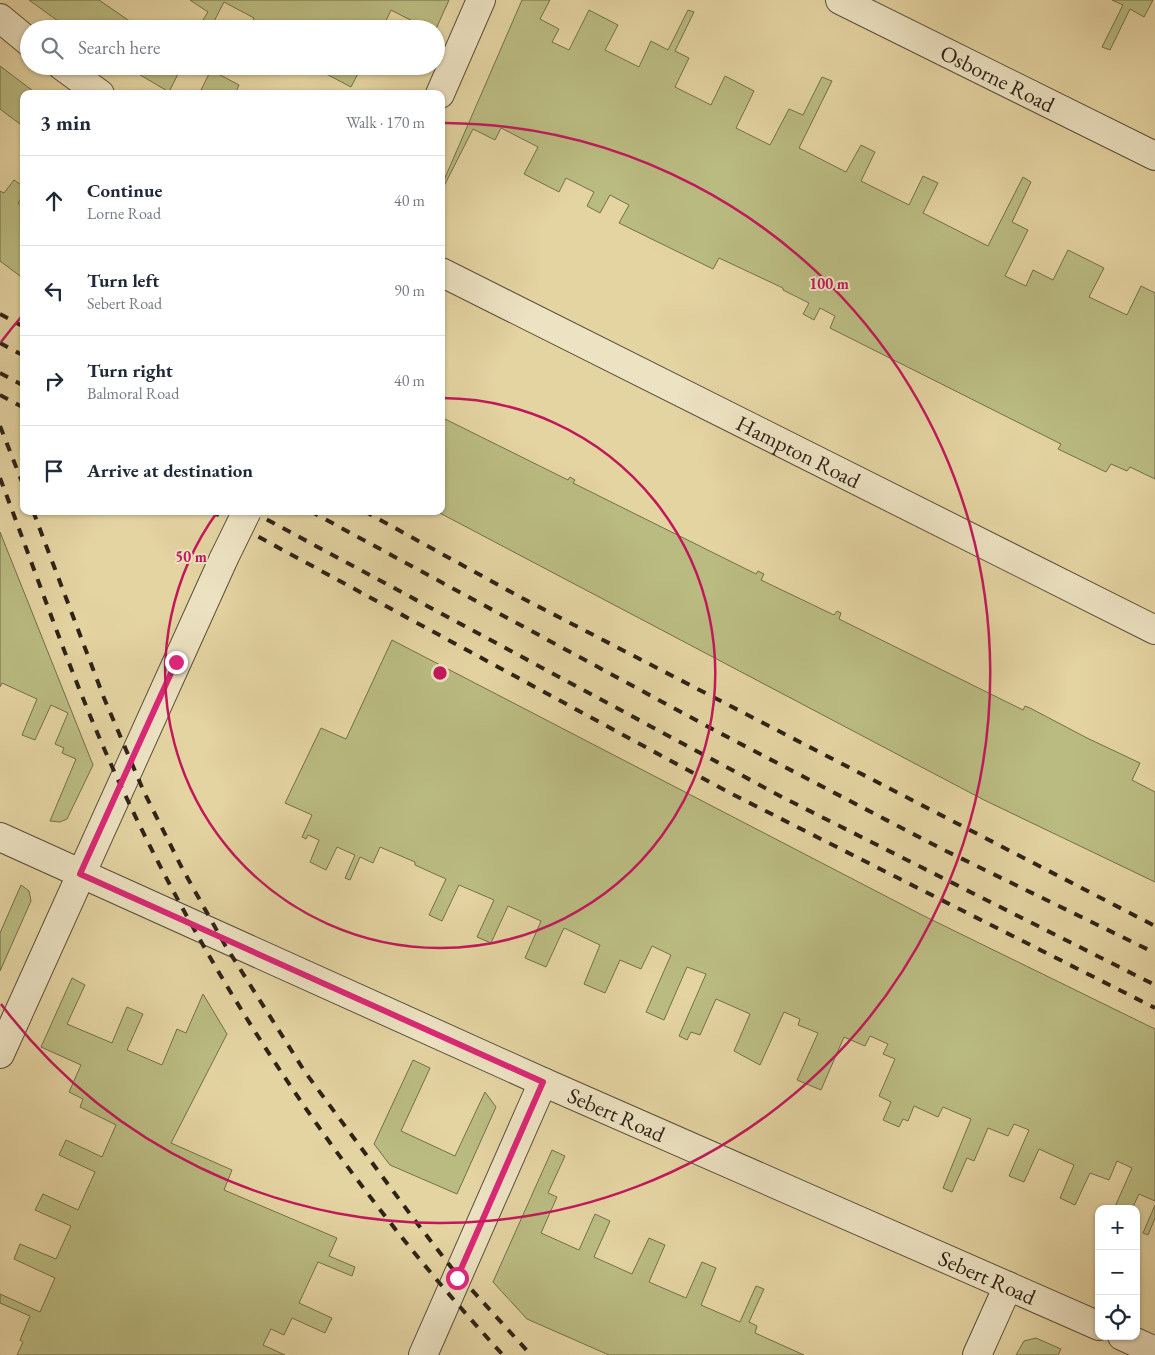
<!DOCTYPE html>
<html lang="en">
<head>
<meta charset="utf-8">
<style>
	body { margin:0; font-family:"EB Garamond",serif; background:#f6f6f7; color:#1f2937 }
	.controls { position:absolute; right:15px; bottom:15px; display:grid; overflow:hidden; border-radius:10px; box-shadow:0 1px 4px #0004 }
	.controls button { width:45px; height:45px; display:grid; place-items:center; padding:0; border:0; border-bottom:1px solid #e0e1e3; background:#fff; color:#1f2937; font:25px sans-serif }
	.stop { position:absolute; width:15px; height:15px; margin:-11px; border:4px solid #db2777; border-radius:50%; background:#fff }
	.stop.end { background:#db2777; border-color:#fff; box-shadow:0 1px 5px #0008 }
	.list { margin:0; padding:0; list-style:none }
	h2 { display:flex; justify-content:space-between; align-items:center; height:65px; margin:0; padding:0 20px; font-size:21px }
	h2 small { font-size:16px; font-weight:400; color:#747a83 }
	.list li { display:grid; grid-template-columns:32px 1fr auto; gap:15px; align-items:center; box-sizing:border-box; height:90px; padding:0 20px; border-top:1px solid #e0e1e3 }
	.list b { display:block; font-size:19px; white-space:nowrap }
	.list p { margin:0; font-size:16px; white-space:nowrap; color:#747a83 }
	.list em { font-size:16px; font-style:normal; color:#747a83 }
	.icon { flex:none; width:28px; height:28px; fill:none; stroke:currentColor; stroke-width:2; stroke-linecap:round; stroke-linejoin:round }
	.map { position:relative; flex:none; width:1155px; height:1355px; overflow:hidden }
	.search { position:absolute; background:#fff; box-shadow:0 1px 4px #0004; left:20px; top:20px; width:425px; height:55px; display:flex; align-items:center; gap:12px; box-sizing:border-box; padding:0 18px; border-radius:28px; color:#747a83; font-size:19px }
	.panel { position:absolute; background:#fff; box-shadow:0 1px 4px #0004; left:20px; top:90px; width:425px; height:425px; border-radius:10px }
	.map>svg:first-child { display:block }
	.green { fill:#babb81; stroke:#746f4c }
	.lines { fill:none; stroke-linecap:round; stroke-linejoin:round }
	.minor-casing { stroke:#5c4f3a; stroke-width:30 }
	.tertiary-casing { stroke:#5c4f3a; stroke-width:30 }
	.minor { stroke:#ede3c3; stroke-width:28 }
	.tertiary { stroke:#ede3c3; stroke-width:28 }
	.rail { stroke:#2f2317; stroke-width:4; stroke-dasharray:9 9; stroke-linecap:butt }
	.tertiary-bridge-casing { stroke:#5c4f3a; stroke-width:30; stroke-linecap:butt }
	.tertiary-bridge { stroke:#ede3c3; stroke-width:28 }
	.route { stroke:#db2777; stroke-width:6 }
	.ring { fill:none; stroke:#c2185b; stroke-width:2.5 }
	.labels { text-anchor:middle; stroke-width:4; stroke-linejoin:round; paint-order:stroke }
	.street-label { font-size:22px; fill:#2f2317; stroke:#ede3c3 }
	.centre { fill:#c2185b; stroke:#ede3c3; stroke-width:2.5 }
	.ring-label { font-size:15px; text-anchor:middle; font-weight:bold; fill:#c2185b; stroke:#ede3c3; stroke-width:4; stroke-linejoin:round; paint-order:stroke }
</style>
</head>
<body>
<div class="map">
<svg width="1155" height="1355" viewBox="0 0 1155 1355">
	<rect width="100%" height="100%" fill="#e4d4a2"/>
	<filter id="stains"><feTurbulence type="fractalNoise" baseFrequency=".004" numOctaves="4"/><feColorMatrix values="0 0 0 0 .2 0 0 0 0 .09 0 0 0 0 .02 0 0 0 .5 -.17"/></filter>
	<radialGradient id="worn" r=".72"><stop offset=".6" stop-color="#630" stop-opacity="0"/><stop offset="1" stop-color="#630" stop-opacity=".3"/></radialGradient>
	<path class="green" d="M 29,0 L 99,0 L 141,29 L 69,29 Z
		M 190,0 L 449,0 L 436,29 L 428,29 L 391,10 L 382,29 L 249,29 L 254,18 L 224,2 L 210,29 L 197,29 L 208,12 Z
		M 522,0 L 550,0 L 540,19 L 559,29 L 552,42 L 569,50 L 589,10 L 618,25 L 605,50 L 639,67 L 651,41 L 668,50 L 688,10 L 694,12 L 675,51 L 689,58 L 675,87 L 711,105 L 725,76 L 754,91 L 736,128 L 770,145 L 789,109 L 803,115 L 822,77 L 832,81 L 799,148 L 846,172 L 861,145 L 875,152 L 861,181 L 909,205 L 923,176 L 938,183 L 923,213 L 988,246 L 1023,177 L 1031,182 L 1012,222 L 1028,230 L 1005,276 L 1026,286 L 1033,270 L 1053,280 L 1068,250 L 1104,268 L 1089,297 L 1127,315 L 1141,286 L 1155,293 L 1155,479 L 1130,467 L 1127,471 L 1111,464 L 1106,472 L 1058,449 L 1061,444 L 830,328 L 835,316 L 820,308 L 814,320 L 803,314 L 809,303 L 783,290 L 783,288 L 719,258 L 713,269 L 619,223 L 629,205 L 610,195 L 600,213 L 587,206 L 594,192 L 566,178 L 559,192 L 524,174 L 538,147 L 501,128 L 495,140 L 473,129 L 443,188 L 441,187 Z
		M 1112,0 L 1153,0 L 1144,17 L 1130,9 L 1110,50 L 1102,47 L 1123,5 Z
		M 0,66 L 37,94 L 24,94 L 24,127 L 0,109 Z
		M 125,66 L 182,66 L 169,92 Z
		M 311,66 L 362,66 L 351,87 Z
		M 211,70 L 239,85 L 235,94 L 199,94 Z
		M 14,180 L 24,187 L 24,195 L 18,203 L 24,207 L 24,279 L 0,261 L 0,191 L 4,193 Z
		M 441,417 L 568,480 L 570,477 L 575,480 L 573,483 L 756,574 L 758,571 L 764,574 L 761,580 L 834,615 L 837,611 L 841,613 L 839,619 L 1023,710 L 1025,706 L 1030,708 L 1087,738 L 1140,763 L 1132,780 L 1155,792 L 1155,882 L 984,800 L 436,511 L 441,511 Z
		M 0,532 L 93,765 L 67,819 L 60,822 L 50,821 L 76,759 L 62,753 L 64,748 L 55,744 L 68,713 L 51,705 L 35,740 L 22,735 L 37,699 L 2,683 L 0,687 Z
		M 392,640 L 924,916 L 1155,1029 L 1155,1201 L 1139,1194 L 1132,1209 L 1114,1209 L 1132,1168 L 1117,1161 L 1109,1180 L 1090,1173 L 1075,1205 L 1060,1198 L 1074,1165 L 1039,1149 L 1024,1182 L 1009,1176 L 1029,1130 L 1014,1124 L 1008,1136 L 988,1128 L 974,1161 L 967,1158 L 952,1192 L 943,1188 L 971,1119 L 943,1107 L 938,1117 L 914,1106 L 908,1121 L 903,1119 L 899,1127 L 883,1120 L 891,1102 L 879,1096 L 895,1059 L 883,1054 L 888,1044 L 870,1036 L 865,1046 L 844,1037 L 821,1090 L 797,1080 L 818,1033 L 798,1025 L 800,1019 L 784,1012 L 760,1065 L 734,1051 L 750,1014 L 716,999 L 700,1035 L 691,1032 L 687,1040 L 679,1036 L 706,974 L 687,967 L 664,1020 L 646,1012 L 671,955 L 652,946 L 641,969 L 620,960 L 605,993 L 584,984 L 600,945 L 564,928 L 546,967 L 525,958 L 541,921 L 508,906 L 491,943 L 477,937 L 494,900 L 459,885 L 442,921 L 429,915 L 446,879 L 415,865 L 415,862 L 380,847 L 373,863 L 360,857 L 350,880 L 345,878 L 355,855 L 337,847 L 326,870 L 310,862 L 319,840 L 308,835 L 306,839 L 302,837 L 312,815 L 285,803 L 321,728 L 346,739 Z
		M 21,885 L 29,891 L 31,901 L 0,971 L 0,933 Z
		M 72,978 L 85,985 L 67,1024 L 112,1043 L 127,1007 L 143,1014 L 127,1050 L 162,1065 L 177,1029 L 186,1033 L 203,994 L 227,1034 L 171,1143 L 232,1170 L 224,1190 L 337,1238 L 329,1256 L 355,1267 L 352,1276 L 318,1262 L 299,1303 L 332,1318 L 325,1333 L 292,1318 L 284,1335 L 271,1329 L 263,1345 L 285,1355 L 17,1355 L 23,1342 L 20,1340 L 30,1316 L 0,1303 L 0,1294 L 40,1312 L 55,1278 L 14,1259 L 20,1244 L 56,1259 L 71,1226 L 35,1210 L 43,1194 L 78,1210 L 95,1172 L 59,1155 L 66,1140 L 102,1157 L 116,1125 L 80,1107 L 83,1099 L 69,1092 L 81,1065 L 41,1047 Z
		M 413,1060 L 430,1068 L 401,1131 L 455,1156 L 485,1092 L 496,1107 L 457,1194 L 390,1165 L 374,1144 Z
		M 552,1150 L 565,1156 L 548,1193 L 557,1197 L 541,1233 L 579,1250 L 595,1214 L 610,1221 L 594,1257 L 632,1274 L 649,1238 L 665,1245 L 649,1282 L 686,1298 L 702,1262 L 716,1268 L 701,1305 L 740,1322 L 756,1286 L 764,1289 L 749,1322 L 757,1326 L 755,1333 L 804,1355 L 609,1355 L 527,1319 L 493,1282 Z
		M 1155,1205 L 1155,1218 L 1148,1235 L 1143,1233 Z
		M 1036,1338 L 1061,1349 L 1058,1355 L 1016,1355 L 1024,1341 Z"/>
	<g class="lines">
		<g class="minor-casing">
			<g id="minor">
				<path id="s1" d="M 840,0 L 1155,156"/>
				<path d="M 0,18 L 29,42"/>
				<path d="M 62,66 L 100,94"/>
				<path id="s2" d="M 441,272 L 1155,630"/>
				<path id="s3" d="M 0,837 L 543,1082 L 1099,1326"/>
				<path d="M 1122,1336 L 1155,1351"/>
				<path d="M 423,1355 L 543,1082"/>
				<path d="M 977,1355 L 1008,1286"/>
			</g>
		</g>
		<g class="tertiary-casing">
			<path id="tertiary" d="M 440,94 L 481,0
				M 0,1054 L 224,558"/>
		</g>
		<use href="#minor" class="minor"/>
		<use href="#tertiary" class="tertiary"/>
		<path class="rail" d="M 0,314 L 24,327
			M 0,343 L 24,356
			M 0,373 L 24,386
			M 0,395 L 24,408
			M 0,426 L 24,487
			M 0,478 C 41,586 78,697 128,801 C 223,1002 352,1191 503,1355
			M 33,511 L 104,698 L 144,792 L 182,868 L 225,945 L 305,1072 L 413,1218 L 451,1267 L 531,1355
			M 211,511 L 730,793 L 1155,1008
			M 251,511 L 782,797 L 1155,985
			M 310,511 L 716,731 L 942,849 L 1155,953
			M 364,511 L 522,598 L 1155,926"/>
		<g class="tertiary-bridge-casing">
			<path id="tertiary-bridge" d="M 224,558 L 247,511"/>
		</g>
		<use href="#tertiary-bridge" class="tertiary-bridge"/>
	</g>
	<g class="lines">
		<path class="route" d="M 176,662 L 80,874 L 543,1082 L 457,1278"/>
	</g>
	<g class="ring">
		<path d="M442 398A275 275 0 1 1 218 511"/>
		<path d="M1 342A550 550 0 0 1 22 316M445 123A550 550 0 1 1 1 1004"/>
	</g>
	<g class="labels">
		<g class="street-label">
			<text dy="8" stroke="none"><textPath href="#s1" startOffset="176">Osborne Road</textPath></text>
			<text dy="8" stroke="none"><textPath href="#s2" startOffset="400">Hampton Road</textPath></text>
			<text dy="8" stroke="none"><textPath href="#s3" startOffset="676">Sebert Road</textPath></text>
			<text dy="8" stroke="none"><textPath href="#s3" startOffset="1081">Sebert Road</textPath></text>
		</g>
	</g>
	<circle cx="440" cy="673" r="8" class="centre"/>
	<g class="ring-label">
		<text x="829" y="289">100 m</text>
		<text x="191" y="562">50 m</text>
	</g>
	<rect width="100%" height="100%" filter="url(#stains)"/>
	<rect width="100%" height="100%" fill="url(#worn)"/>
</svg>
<div class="controls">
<button>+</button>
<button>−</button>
<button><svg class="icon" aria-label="locate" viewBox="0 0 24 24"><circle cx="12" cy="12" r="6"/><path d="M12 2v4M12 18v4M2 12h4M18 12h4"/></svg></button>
</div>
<div class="stop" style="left:457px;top:1278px"></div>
<div class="stop end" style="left:176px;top:662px"></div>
<div class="search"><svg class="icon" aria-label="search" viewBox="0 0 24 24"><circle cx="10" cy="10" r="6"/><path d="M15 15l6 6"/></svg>Search here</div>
<section class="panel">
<h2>3 min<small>Walk · 170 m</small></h2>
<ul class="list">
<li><svg class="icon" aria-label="ahead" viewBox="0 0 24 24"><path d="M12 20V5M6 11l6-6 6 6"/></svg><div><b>Continue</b><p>Lorne Road</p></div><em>40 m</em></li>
<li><svg class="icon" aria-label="left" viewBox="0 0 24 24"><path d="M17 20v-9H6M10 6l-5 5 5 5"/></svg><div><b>Turn left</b><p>Sebert Road</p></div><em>90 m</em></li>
<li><svg class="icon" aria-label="right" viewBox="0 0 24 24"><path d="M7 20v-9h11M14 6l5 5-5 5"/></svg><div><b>Turn right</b><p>Balmoral Road</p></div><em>40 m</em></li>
<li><svg class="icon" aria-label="arrive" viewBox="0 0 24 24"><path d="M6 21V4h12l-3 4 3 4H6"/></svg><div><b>Arrive at destination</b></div></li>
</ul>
</section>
</div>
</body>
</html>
